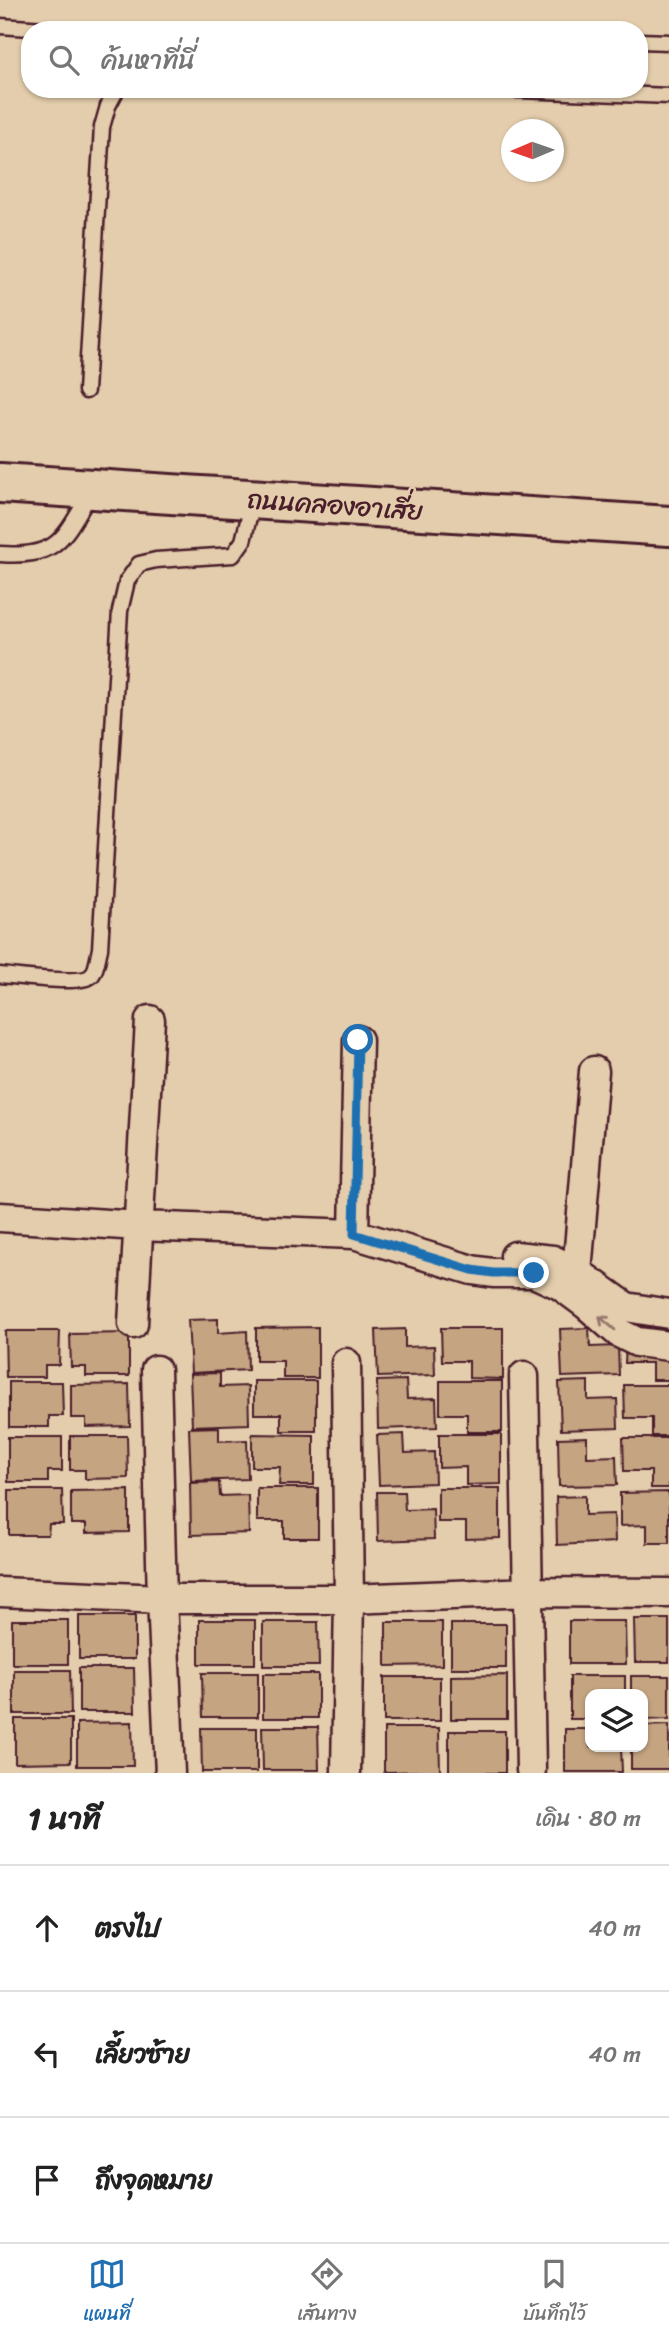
<!DOCTYPE html>
<html lang="th">
<head>
<meta charset="utf-8">
<style>
	body { margin:0; font-family:Sriracha,"Playpen Sans Thai",sans-serif; background:#f2f2f2; color:#222 }
	.controls { position:absolute; right:21px; bottom:21px; display:grid; overflow:hidden; border-radius:14px; box-shadow:0 2px 5px #0004 }
	.controls button { width:63px; height:63px; display:grid; place-items:center; padding:0; border:0; border-bottom:2px solid #e0e0e0; background:#fff; color:#222; font:35px sans-serif }
	.compass { position:absolute; left:501px; top:119px; width:63px; height:63px; border-radius:50%; background:#fff; box-shadow:0 2px 5px #0004; rotate:268deg }
	.stop { position:absolute; width:21px; height:21px; margin:-16px; border:5px solid #1f6fb2; border-radius:50%; background:#fff }
	.stop.end { background:#1f6fb2; border-color:#fff; box-shadow:0 2px 7px #0008 }
	.list { margin:0; padding:0; list-style:none }
	h2 { display:flex; justify-content:space-between; align-items:center; height:91px; margin:0; padding:0 28px; font-size:30px }
	h2 small { font-size:23px; font-weight:400; color:#767676 }
	.list li { display:grid; grid-template-columns:46px 1fr auto; gap:21px; align-items:center; box-sizing:border-box; height:126px; padding:0 28px; border-top:2px solid #e0e0e0 }
	.list b { display:block; font-size:26px; white-space:nowrap }
	.list em { font-size:23px; font-style:normal; color:#767676 }
	.icon { flex:none; width:38px; height:38px; fill:none; stroke:currentColor; stroke-width:2; stroke-linecap:round; stroke-linejoin:round }
	.map { position:relative; flex:none; width:669px; height:1773px; overflow:hidden }
	.search { position:absolute; background:#fff; box-shadow:0 2px 5px #0004; left:21px; right:21px; top:21px; height:77px; display:flex; align-items:center; gap:18px; box-sizing:border-box; padding:0 24px; border-radius:28px; color:#767676; font-size:26px }
	.sheet { height:469px; background:#fff }
	nav { display:flex; justify-content:space-around; align-items:center; box-sizing:border-box; height:98px; border-top:2px solid #e0e0e0; background:#fff; font-size:19px; color:#767676 }
	nav a { display:grid; justify-items:center; gap:4px }
	nav .on { color:#1f6fb2 }
	.map>svg:first-child { display:block }
	.building { fill:#c4a481; stroke:#4a1f2b; stroke-width:2 }
	.lines { fill:none; stroke-linecap:round; stroke-linejoin:round }
	.lane-casing { stroke:#4a1f2b; stroke-width:19 }
	.street-casing { stroke:#4a1f2b; stroke-width:33 }
	.secondary-casing { stroke:#4a1f2b; stroke-width:44 }
	.lane { stroke:#e3cdac; stroke-width:14 }
	.street { stroke:#e3cdac; stroke-width:28 }
	.secondary { stroke:#e3cdac; stroke-width:38 }
	.oneway { stroke:#96766c }
	.route { stroke:#1f6fb2; stroke-width:9 }
	.labels { text-anchor:middle; stroke-width:5; stroke-linejoin:round; paint-order:stroke }
	.street-label { font-size:26px; fill:#4a1f2b; stroke:#e3cdac }
</style>
</head>
<body>
<div class="map">
<svg width="669" height="1773" viewBox="0 0 669 1773">
	<rect width="100%" height="100%" fill="#e3cdac"/>
	<filter id="ink" filterUnits="userSpaceOnUse"><feTurbulence type="fractalNoise" baseFrequency=".0143" numOctaves="2"/><feDisplacementMap in="SourceGraphic" scale="14" xChannelSelector="R" yChannelSelector="G"/><feConvolveMatrix kernelMatrix="1 2 1 2 8 2 1 2 1" color-interpolation-filters="sRGB"/></filter>
	<g filter="url(#ink)">
		<path class="building" d="M 218,1319 L 218,1333 L 247,1331 L 248,1370 L 191,1373 L 188,1320 Z
			M 318,1327 L 318,1378 L 283,1378 L 283,1361 L 256,1361 L 256,1328 Z
			M 441,1328 L 503,1328 L 503,1379 L 469,1378 L 469,1361 L 442,1361 Z
			M 589,1328 L 590,1347 L 618,1346 L 619,1375 L 562,1377 L 560,1329 Z
			M 405,1329 L 405,1347 L 434,1346 L 435,1375 L 378,1377 L 376,1330 Z
			M 5,1331 L 60,1331 L 59,1365 L 45,1365 L 45,1377 L 6,1377 Z
			M 129,1333 L 129,1376 L 86,1376 L 86,1367 L 71,1367 L 70,1334 Z
			M 626,1345 L 669,1346 L 669,1380 L 652,1380 L 652,1363 L 625,1363 Z
			M 220,1373 L 220,1387 L 248,1386 L 249,1424 L 192,1426 L 190,1374 Z
			M 406,1380 L 407,1399 L 436,1398 L 437,1427 L 378,1429 L 377,1381 Z
			M 254,1381 L 316,1381 L 316,1431 L 281,1431 L 281,1414 L 254,1414 Z
			M 440,1381 L 502,1381 L 502,1432 L 467,1432 L 467,1414 L 440,1414 Z
			M 588,1381 L 588,1400 L 617,1399 L 618,1428 L 561,1430 L 559,1382 Z
			M 9,1382 L 62,1382 L 63,1416 L 49,1416 L 49,1427 L 9,1427 Z
			M 129,1384 L 130,1426 L 86,1427 L 86,1418 L 71,1418 L 71,1385 Z
			M 624,1385 L 669,1385 L 669,1436 L 652,1436 L 652,1418 L 625,1418 Z
			M 219,1427 L 219,1441 L 247,1440 L 248,1479 L 191,1481 L 189,1428 Z
			M 252,1434 L 314,1435 L 314,1485 L 279,1485 L 280,1467 L 252,1467 Z
			M 404,1434 L 405,1453 L 434,1452 L 435,1483 L 379,1485 L 377,1435 Z
			M 439,1434 L 501,1434 L 501,1484 L 466,1485 L 466,1467 L 439,1468 Z
			M 70,1436 L 127,1436 L 128,1478 L 85,1479 L 85,1470 L 70,1470 Z
			M 8,1437 L 62,1437 L 62,1471 L 48,1471 L 48,1482 L 8,1482 Z
			M 587,1437 L 587,1457 L 616,1456 L 617,1485 L 559,1486 L 558,1438 Z
			M 623,1438 L 669,1438 L 669,1488 L 651,1488 L 651,1471 L 624,1471 Z
			M 219,1482 L 220,1496 L 248,1495 L 249,1533 L 191,1535 L 190,1483 Z
			M 257,1488 L 318,1488 L 318,1538 L 284,1538 L 284,1521 L 257,1521 Z
			M 438,1488 L 500,1488 L 500,1538 L 466,1539 L 466,1522 L 438,1522 Z
			M 9,1490 L 62,1490 L 63,1524 L 49,1524 L 48,1535 L 9,1535 Z
			M 129,1490 L 129,1532 L 86,1533 L 86,1524 L 71,1524 L 71,1491 Z
			M 377,1492 L 404,1492 L 405,1510 L 433,1509 L 434,1539 L 378,1541 Z
			M 669,1492 L 669,1543 L 647,1543 L 647,1525 L 620,1526 L 620,1493 Z
			M 585,1496 L 585,1515 L 614,1514 L 615,1542 L 557,1545 L 556,1497 Z
			M 79,1616 L 135,1616 L 135,1659 L 79,1659 Z
			M 634,1619 L 669,1619 L 669,1662 L 635,1662 Z
			M 12,1620 L 68,1620 L 68,1664 L 12,1664 Z
			M 199,1620 L 255,1620 L 255,1664 L 199,1664 Z
			M 569,1621 L 625,1621 L 626,1664 L 569,1664 Z
			M 263,1622 L 318,1622 L 319,1666 L 263,1666 Z
			M 386,1622 L 442,1622 L 442,1665 L 386,1666 Z
			M 451,1624 L 506,1624 L 506,1668 L 451,1668 Z
			M 79,1668 L 134,1668 L 135,1712 L 79,1712 Z
			M 14,1670 L 70,1670 L 71,1714 L 14,1714 Z
			M 202,1673 L 258,1673 L 258,1717 L 203,1717 Z
			M 263,1674 L 318,1674 L 318,1718 L 263,1718 Z
			M 507,1675 L 507,1719 L 451,1719 L 451,1676 Z
			M 570,1676 L 625,1676 L 625,1694 L 590,1694 L 590,1719 L 570,1719 Z
			M 631,1676 L 669,1676 L 669,1719 L 643,1720 L 643,1694 L 631,1694 Z
			M 384,1677 L 440,1677 L 440,1721 L 384,1721 Z
			M 15,1719 L 71,1719 L 71,1762 L 15,1763 Z
			M 132,1722 L 133,1766 L 77,1766 L 77,1723 Z
			M 669,1725 L 669,1769 L 631,1769 L 631,1747 L 643,1747 L 643,1726 Z
			M 262,1727 L 318,1727 L 319,1770 L 263,1770 Z
			M 201,1728 L 257,1728 L 257,1772 L 202,1772 Z
			M 384,1728 L 439,1728 L 440,1771 L 384,1772 Z
			M 565,1729 L 590,1729 L 590,1747 L 621,1747 L 622,1772 L 565,1772 Z
			M 449,1731 L 505,1731 L 505,1773 L 449,1773 Z"/>
		<g class="lines">
			<g class="lane-casing">
				<path id="lane" d="M 0,26 L 60,30
					M 639,41 L 669,42
					M 497,89 L 669,96
					M 86,391 L 102,127 L 108,106 L 117,89
					M 0,554 C 58,558 63,539 90,494
					M 0,975 C 16,976 83,986 92,975 C 97,969 98,956 100,949 L 120,611 L 127,581 L 139,564 L 156,560 L 233,555 L 243,541 L 253,501"/>
			</g>
			<g class="street-casing">
				<path id="street" d="M 0,1217 L 139,1226 L 354,1234 L 472,1270 L 493,1273 L 534,1273 L 560,1285 L 587,1305 L 619,1333 L 637,1342 L 669,1346
					M 354,1234 L 358,1040
					M 515,1256 L 553,1260 L 577,1272 L 626,1307 L 669,1314
					M 571,1287 L 577,1272 L 594,1071
					M 133,1324 L 150,1020
					M 346,1363 L 349,1599 L 346,1772
					M 156,1370 L 162,1599 L 170,1773
					M 524,1376 L 531,1770
					M 0,1592 L 162,1599 L 349,1599 L 528,1592 L 669,1593"/>
			</g>
			<g class="secondary-casing">
				<path id="secondary" d="M 0,483 L 669,526"/>
			</g>
			<use href="#lane" class="lane"/>
			<use href="#street" class="street"/>
			<use href="#secondary" class="secondary"/>
		</g>
		<defs><path id="oneway-shaft" d="M-6 0H5M1.5-3L5.5 0L1.5 3" fill="none" stroke-width="1.6" stroke-linecap="round" stroke-linejoin="round" transform="scale(1.75)"/></defs>
		<use class="oneway" href="#oneway-shaft" transform="translate(607 1323) rotate(-139)"/>
	</g>
	<g class="lines" filter="url(#ink)">
		<path class="route" d="M 358,1040 L 354,1234 L 472,1270 L 493,1273 L 534,1273"/>
	</g>
	<g class="labels">
		<g class="street-label">
			<text transform="translate(335 505) rotate(4)" y="9">ถนนคลองอาเสี่ย</text>
		</g>
	</g>
</svg>
<div class="controls">
<button><svg class="icon" aria-label="layers" viewBox="0 0 24 24"><path d="M12 4l9 5-9 5-9-5zM3 14l9 5 9-5"/></svg></button>
</div>
<svg class="compass" viewBox="-18 -18 36 36"><path d="M0-13l5 13h-10z" fill="#e53935"/><path d="M0 13l5-13h-10z" fill="#767676"/></svg>
<div class="stop" style="left:358px;top:1040px"></div>
<div class="stop end" style="left:534px;top:1273px"></div>
<div class="search"><svg class="icon" aria-label="search" viewBox="0 0 24 24"><circle cx="10" cy="10" r="6"/><path d="M15 15l6 6"/></svg>ค้นหาที่นี่</div>
</div>
<section class="sheet">
<h2>1 นาที<small>เดิน · 80 m</small></h2>
<ul class="list">
<li><svg class="icon" aria-label="ahead" viewBox="0 0 24 24"><path d="M12 20V5M6 11l6-6 6 6"/></svg><div><b>ตรงไป</b></div><em>40 m</em></li>
<li><svg class="icon" aria-label="left" viewBox="0 0 24 24"><path d="M17 20v-9H6M10 6l-5 5 5 5"/></svg><div><b>เลี้ยวซ้าย</b></div><em>40 m</em></li>
<li><svg class="icon" aria-label="arrive" viewBox="0 0 24 24"><path d="M6 21V4h12l-3 4 3 4H6"/></svg><div><b>ถึงจุดหมาย</b></div></li>
</ul>
</section>
<nav>
<a class="on"><svg class="icon" aria-label="map" viewBox="0 0 24 24"><path d="M3 6l6-2 6 2 6-2v14l-6 2-6-2-6 2zM9 4v14M15 6v14"/></svg>แผนที่</a>
<a><svg class="icon" aria-label="directions" viewBox="0 0 24 24"><path d="M12 3l9 9-9 9-9-9zM9 14v-3h6M13 9l2 2-2 2"/></svg>เส้นทาง</a>
<a><svg class="icon" aria-label="saved" viewBox="0 0 24 24"><path d="M7 4h10v16l-5-4-5 4z"/></svg>บันทึกไว้</a>
</nav>
</body>
</html>
